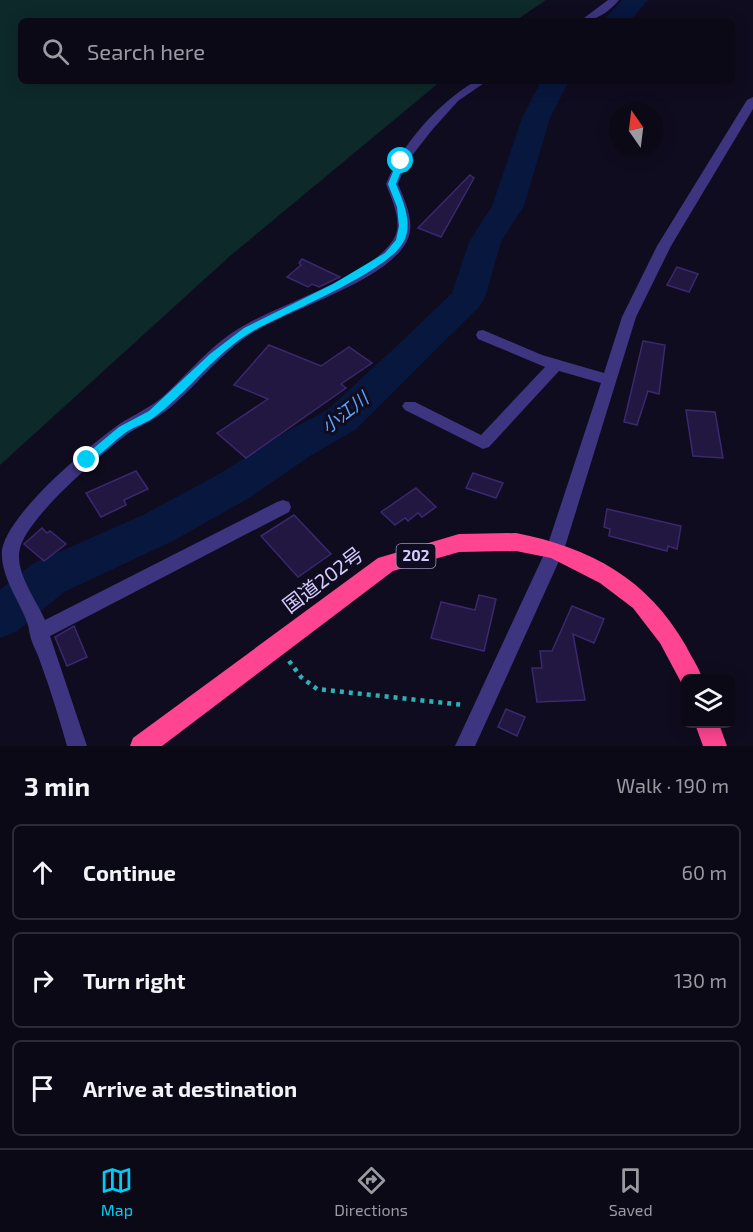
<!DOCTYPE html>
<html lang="en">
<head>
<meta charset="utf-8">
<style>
	body { margin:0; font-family:"Exo 2","Noto Sans JP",sans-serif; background:#1a1724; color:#f1f3f6 }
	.controls { position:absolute; right:18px; bottom:18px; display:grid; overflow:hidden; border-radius:9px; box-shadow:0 3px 15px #0003 }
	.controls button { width:54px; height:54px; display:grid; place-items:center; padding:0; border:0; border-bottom:2px solid #2c2a36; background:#0c0917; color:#f1f3f6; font:30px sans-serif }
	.compass { position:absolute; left:609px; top:102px; width:54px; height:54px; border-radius:50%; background:#0c0917; box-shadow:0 3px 15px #0003; rotate:346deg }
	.stop { position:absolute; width:18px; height:18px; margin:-14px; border:4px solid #00ccf5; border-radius:50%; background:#fff }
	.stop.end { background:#00ccf5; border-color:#fff; box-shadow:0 2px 6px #0008 }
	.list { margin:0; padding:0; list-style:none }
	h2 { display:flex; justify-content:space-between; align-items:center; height:78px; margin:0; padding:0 24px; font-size:26px }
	h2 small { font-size:20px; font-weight:400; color:#9a9aa1 }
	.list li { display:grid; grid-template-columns:39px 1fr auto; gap:18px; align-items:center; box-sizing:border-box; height:96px; margin:0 12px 12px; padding:0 12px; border:2px solid #2c2a36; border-radius:9px }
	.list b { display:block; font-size:22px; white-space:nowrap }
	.list em { font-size:20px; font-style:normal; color:#9a9aa1 }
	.icon { flex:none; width:33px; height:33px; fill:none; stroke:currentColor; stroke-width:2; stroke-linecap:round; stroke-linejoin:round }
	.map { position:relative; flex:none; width:753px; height:746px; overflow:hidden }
	.search { position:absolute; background:#0c0917; box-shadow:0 3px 15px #0003; left:18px; right:18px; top:18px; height:66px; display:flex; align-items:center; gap:15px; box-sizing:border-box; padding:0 21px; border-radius:9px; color:#9a9aa1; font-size:22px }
	.sheet { height:402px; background:#0c0917 }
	nav { display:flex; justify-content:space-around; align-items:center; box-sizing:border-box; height:84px; border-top:2px solid #2c2a36; background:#0c0917; font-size:16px; color:#9a9aa1 }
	nav a { display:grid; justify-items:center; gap:3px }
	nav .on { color:#00ccf5 }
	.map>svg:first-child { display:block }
	.green { fill:#0e292a }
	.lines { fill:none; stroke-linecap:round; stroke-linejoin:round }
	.river { fill:#07173d; fill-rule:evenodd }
	.building { fill:#221741; stroke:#3b286e; stroke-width:1.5 }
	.path { stroke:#29b3b4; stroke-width:4.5; stroke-dasharray:4 5; stroke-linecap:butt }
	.minor { fill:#3d3580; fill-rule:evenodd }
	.highway { fill:#ff4592; fill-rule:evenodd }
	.route { fill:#00ccf5 }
	.labels { text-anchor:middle; stroke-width:6; stroke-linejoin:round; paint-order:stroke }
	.shield { fill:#100c1f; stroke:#9991bc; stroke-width:1.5 }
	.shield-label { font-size:15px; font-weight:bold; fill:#d4caff }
	.water-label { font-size:18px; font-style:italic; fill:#58a6ff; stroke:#100c1f }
	.near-street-label { font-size:20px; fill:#d4caff; stroke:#100c1f }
</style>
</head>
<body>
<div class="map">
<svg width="753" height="746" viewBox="0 0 753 746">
	<rect width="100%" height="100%" fill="#100c1f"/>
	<path class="green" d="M 0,0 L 546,0 L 515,21 L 21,21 L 21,81 L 441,81 L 230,256 L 0,465 Z"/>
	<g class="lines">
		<path class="river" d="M 622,0 L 648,0 L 630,21 L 603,21 Z
			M 541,81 L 569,81 L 550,118 L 524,206 L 501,242 L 485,298 L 480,306 L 355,430 L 310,456 L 249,498 L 175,540 L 64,592 L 16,632 L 0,638 L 0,590 L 32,564 L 145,514 L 219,474 L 282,434 L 327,410 L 401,342 L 452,293 L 469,242 L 492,206 L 522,118 Z"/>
	</g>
	<path class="building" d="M 470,175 L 474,178 L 441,237 L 418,228 Z
		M 302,259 L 340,277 L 319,287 L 312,284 L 308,287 L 287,277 L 301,265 L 299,263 Z
		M 677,267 L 698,274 L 689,292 L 667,285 Z
		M 643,341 L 665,345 L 659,394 L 648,391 L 637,425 L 624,422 Z
		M 269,345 L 321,366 L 349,347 L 372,363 L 341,384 L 346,388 L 246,458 L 217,433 L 268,399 L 234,385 Z
		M 686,410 L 715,412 L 723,458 L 693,456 Z
		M 136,471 L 148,489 L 124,500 L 126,505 L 101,517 L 86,493 Z
		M 473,473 L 503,483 L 496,498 L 466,488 Z
		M 416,488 L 436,507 L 422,517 L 418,513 L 408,521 L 405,518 L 395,525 L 381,512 Z
		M 607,509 L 681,526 L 677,549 L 668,546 L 667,551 L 609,536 L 610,529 L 604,527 Z
		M 294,515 L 331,554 L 298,577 L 261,536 Z
		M 42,528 L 47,533 L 50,531 L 66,544 L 44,561 L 24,544 Z
		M 479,595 L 496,599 L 484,651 L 431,638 L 441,602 L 475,610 Z
		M 572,606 L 604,619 L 594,643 L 573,634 L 585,700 L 537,702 L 532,668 L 542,668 L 540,651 L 552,651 Z
		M 74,626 L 87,657 L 67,666 L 55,637 Z
		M 506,709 L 525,717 L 517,736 L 498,727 Z"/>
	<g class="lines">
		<path class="path" d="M 289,661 L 301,677 L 317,689 L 464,705"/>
		<path class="minor" d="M 608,0 L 619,0 C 609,12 596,21 580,21 Z
			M 475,81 L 487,81 L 458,101 L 432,130 L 407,162 L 398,184 C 405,201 416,223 407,241 C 386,282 291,308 252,333 C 221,353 199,383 171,407 C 157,419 140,425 125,436 C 99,456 28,517 20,548 C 14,572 36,599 45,620 L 277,502 L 283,500 L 289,502 L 291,507 L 289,512 L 50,636 L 87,746 L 67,746 C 59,718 51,691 41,664 C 38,654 32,644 30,635 C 29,631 29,627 27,622 C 19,600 0,576 2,550 C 8,514 84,450 114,428 C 128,417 145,411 160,399 C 188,375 211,343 245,325 C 281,304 373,274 393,240 C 404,224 392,200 386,184 C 403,142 437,105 475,81 Z
			M 753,97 L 753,109 L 671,246 L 636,317 L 564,550 L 475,746 L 455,746 L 546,550 L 601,383 L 559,371 L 489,447 L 483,449 L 405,410 L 402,406 L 405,402 L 415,402 L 481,435 L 545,367 L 478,339 L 476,335 L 478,331 L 483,330 L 542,355 L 604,373 L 622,317 L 657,246 L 747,100 Z"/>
		<path class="highway" d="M 516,533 C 591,548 647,578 686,646 C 691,657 699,667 702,678 L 686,678 L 686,687 L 683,686 L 660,643 L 633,608 L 600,583 L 551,558 L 516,551 L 459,552 L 393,571 L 162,746 L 130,746 L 133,738 L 378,558 L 459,534 Z
			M 695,724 L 719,724 L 727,746 L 703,746 Z"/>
	</g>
	<path class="route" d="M 398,159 L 405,161 L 396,184 C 403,201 413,223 404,241 C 390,271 285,313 253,331 C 216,352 190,390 157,415 C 148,423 135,426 125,433 C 113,442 102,453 90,463 L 83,463 L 83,457 L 119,427 L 149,411 L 210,354 L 244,328 L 333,284 L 385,253 L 396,240 L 399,226 L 397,207 L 388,184 Z"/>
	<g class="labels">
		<rect class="shield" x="396.5" y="544" width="39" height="24" rx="4.5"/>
		<g class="shield-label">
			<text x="416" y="561">202</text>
		</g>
		<g class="water-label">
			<text transform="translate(345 413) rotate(-38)" y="6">小江川</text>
		</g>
		<g class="near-street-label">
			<text transform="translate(323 580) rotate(-37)" y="7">国道202号</text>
		</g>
	</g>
</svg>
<div class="controls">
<button><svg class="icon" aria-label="layers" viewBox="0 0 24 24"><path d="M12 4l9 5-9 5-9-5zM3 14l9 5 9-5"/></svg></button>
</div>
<svg class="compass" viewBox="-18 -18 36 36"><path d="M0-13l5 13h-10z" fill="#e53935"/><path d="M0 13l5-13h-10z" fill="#9a9aa1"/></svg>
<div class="stop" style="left:401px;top:161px"></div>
<div class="stop end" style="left:87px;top:460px"></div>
<div class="search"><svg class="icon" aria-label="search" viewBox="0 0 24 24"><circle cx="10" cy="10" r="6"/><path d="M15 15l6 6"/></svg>Search here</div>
</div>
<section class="sheet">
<h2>3 min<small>Walk · 190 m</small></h2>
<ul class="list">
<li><svg class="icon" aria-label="ahead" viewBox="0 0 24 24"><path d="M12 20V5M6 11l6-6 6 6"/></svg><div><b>Continue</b></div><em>60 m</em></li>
<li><svg class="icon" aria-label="right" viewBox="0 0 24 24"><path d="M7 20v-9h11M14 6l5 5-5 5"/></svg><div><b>Turn right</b></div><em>130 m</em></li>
<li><svg class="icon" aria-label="arrive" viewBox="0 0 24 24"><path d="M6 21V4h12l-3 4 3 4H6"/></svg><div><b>Arrive at destination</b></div></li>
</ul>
</section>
<nav>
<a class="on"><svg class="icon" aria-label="map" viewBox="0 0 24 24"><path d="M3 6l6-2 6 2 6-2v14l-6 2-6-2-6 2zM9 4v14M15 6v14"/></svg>Map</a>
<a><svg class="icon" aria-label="directions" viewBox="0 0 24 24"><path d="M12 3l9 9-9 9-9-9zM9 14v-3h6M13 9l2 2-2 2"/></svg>Directions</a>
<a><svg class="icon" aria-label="saved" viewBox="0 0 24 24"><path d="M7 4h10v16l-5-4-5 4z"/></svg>Saved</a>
</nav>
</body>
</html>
